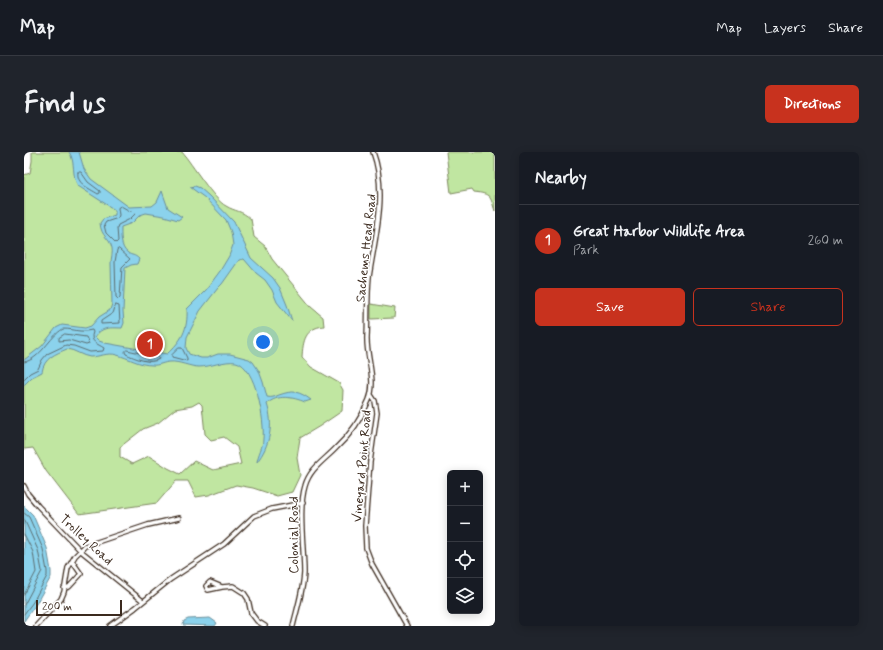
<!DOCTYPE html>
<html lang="en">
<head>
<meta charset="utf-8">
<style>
	body { margin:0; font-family:Mynerve,sans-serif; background:#20242c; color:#f1f3f6 }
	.controls { position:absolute; right:12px; bottom:12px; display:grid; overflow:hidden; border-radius:6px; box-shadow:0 2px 10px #0003 }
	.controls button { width:36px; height:36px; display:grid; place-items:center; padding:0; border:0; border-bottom:1px solid #363941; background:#171b24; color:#f1f3f6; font:20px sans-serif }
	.scale { position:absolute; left:12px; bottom:10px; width:86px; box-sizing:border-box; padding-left:4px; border:2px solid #3b2a1e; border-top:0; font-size:11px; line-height:14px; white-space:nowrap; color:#3b2a1e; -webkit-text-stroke:3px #fff; paint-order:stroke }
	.you { position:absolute; left:239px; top:190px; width:14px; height:14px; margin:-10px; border:3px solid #fff; border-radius:50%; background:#1a73e8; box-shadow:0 0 0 6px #1a73e833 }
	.badge { display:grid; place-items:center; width:26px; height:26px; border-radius:50%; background:#c8321e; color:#fff; font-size:13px; font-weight:700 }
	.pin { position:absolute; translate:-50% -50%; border:2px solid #fff; box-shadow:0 1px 4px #0006 }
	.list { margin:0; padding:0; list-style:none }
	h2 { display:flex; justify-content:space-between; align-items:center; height:52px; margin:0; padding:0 16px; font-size:17px }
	h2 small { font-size:13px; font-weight:400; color:#9ea1a6 }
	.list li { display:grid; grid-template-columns:26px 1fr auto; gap:12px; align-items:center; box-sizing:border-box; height:72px; padding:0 16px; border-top:1px solid #363941 }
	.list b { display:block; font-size:15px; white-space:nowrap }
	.list p { margin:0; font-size:13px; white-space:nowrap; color:#9ea1a6 }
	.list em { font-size:13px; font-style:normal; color:#9ea1a6 }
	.actions { display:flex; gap:8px; padding:12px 16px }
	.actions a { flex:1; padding:9px 0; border:1px solid #c8321e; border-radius:6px; text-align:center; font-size:14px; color:#c8321e }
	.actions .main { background:#c8321e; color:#fff }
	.icon { flex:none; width:22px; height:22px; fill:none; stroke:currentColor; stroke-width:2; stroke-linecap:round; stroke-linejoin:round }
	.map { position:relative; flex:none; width:471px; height:474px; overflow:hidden; border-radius:6px }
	header { display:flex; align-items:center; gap:24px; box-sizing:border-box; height:56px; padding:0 20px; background:#171b24; border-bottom:1px solid #363941 }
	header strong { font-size:19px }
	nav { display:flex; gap:22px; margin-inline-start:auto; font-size:14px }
	.intro { display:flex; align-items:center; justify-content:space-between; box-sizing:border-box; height:96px; padding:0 24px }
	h1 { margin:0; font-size:28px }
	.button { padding:10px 18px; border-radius:6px; background:#c8321e; color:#fff; font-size:14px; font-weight:700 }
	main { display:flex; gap:24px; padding:0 24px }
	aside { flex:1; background:#171b24; border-radius:6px; box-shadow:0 2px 10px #0003 }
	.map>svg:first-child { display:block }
	.green { fill:#c0e6a1; stroke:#7e8860; fill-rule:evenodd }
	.water { fill:#8bd2ec; stroke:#6b8f9a }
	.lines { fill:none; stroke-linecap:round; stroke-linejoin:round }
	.shore { stroke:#5b6d70; stroke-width:1 }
	.stream { stroke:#6b8f9a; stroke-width:1 }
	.minor-casing { stroke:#3b2a1e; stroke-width:6 }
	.minor { stroke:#fff; stroke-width:3.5 }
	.labels { text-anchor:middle; stroke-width:3; stroke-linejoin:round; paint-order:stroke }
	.street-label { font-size:13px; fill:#3b2a1e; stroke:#fff }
</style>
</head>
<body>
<header>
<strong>Map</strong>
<nav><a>Map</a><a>Layers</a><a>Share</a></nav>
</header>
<div class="intro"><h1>Find us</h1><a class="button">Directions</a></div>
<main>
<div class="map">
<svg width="471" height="474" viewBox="0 0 471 474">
	<rect width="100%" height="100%" fill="#fff"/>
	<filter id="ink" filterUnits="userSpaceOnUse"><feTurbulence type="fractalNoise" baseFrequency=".025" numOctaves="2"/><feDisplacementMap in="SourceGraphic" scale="8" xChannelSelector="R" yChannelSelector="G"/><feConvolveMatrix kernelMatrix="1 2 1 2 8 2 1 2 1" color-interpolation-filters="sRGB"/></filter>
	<g filter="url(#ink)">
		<path class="green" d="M 8,0 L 158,0 C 168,12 190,48 202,54 C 212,60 217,58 227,67 L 230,85 L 241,94 L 248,107 L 287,155 L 299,165 L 300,174 C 281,176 279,189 278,205 L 287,215 L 315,231 L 319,238 L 318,259 L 296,274 L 276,286 L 273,306 L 276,323 L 268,340 L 253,344 L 229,336 L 212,333 L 185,343 L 172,345 L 164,329 L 152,329 L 133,351 L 55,362 L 22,319 L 9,296 L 0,297 L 0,23 L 6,21 L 8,9 ZM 175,250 L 178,253 L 181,282 L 187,288 L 200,285 L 213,295 L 217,312 L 189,318 L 170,309 L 156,322 L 144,316 L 125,304 L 108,312 L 96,305 L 96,295 L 119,277 L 134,271 L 151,257 L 168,254 Z
			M 422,0 L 471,0 L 471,59 C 466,44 467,42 450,40 L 448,37 L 427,41 Z
			M 347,152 L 371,156 L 370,166 L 347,167 Z"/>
		<path class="water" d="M 45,0 L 55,0 L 60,17 L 67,27 L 105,55 L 128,54 L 133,50 L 138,39 L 144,56 L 158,65 L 154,68 L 140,64 L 122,61 L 116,63 L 108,71 L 97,75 C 97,82 96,96 104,101 C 108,104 110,102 115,107 L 113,112 L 107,113 L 101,116 L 99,159 L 100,171 L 98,176 C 87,176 78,174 71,185 L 75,189 L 81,191 L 143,202 C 158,188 164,178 163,157 L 182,138 L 196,119 L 205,104 L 209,93 L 207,80 L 202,68 L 181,46 L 166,35 L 171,34 L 176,36 L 185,44 L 210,70 L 227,106 L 249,126 L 256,136 L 263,153 L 268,169 L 253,150 L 248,138 L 241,128 L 232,121 L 220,107 L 215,108 L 198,132 L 194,136 L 176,159 L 163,185 L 162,196 L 165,202 L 177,206 L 183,206 L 194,202 L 206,202 L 225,207 L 229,210 L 235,219 L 239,230 L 243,245 C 248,246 250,245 255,243 C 269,238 275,239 287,248 L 281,250 C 269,245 253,242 243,252 C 250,273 246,293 233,310 C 234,302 239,295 239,287 C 241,270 232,214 212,210 C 200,208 187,215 175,215 C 166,215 155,209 146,210 C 140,210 134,214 128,213 C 115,213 105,206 93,203 C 84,200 75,205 66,205 C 58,204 51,198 43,197 C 31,202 20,206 18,220 L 8,225 L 0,233 L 0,208 L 18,194 L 32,176 L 38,173 L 61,176 L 67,174 L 75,165 L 86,158 L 88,152 C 88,138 87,125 87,111 C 87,106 89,101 88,96 C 86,86 77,85 76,71 L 79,67 L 91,63 L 91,58 L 54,34 C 47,23 52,10 45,0 Z
			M 0,354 L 9,363 L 23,396 L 27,419 L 27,425 L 12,452 L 0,469 Z
			M 186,466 L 193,471 L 191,474 L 159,473 L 160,469 L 164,467 Z"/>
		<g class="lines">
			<path class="shore" d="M 54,20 L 57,20 L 64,30 L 76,39 L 76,41 L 74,42 C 65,36 52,32 54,20 Z
				M 97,54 L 104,58 L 110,60 L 111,62 L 106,67 L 94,73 L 93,76 L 94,89 L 92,91 L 82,81 L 80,73 L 82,70 L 94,66 L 95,63 L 94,56 Z
				M 95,97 L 106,107 L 98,115 L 96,145 L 94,147 L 92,145 L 91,110 L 93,98 Z
				M 92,153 L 95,154 L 96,171 L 77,172 L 77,169 L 89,161 Z
				M 41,182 L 62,185 L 65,192 L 62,193 L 45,188 L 35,189 L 35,186 Z
				M 155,196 L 158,196 L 163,206 L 163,209 L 148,205 L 148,203 Z
				M 103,198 L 134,205 L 135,207 C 126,213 111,206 102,202 L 101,200 Z
				M 0,210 C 16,208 26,184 39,177 C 52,177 54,181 68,178 L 69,180 C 65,190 74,192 80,196 L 79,199 L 66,200 L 50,194 L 42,193 L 23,202 L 18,208 L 14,217 L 6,221 L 0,227
				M 0,361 L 5,365 L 19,397 L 23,419 L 23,424 L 9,450 L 0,462
				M 0,367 L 14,398 L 18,419 L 0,453
				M 0,382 L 9,400 L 12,420 L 0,443"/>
			<path class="stream" d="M 469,0 L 471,3"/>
			<g class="minor-casing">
				<path id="minor" d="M 347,243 L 351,249 L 353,261 L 346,310 L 341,374 L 342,396 L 348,412 L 383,474
					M 0,334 L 4,342 L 14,354 L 57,399 L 119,449
					M 198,435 L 186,430 L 182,434 L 184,438 L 198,435 L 209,434 L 220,441 L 224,447 L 227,461 L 233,469 L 241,474
					M 40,436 L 45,435 L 57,422 L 48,409
					M 12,474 L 37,447 L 40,440 L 44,416 L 51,404 L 61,394 L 124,373 L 155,366
					M 86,474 L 111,456 L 147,427 L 200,392 L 230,364 L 248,357 L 279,351
					M 269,474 C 273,457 279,439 280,421 C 280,395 274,357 281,334 C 286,316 301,308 313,295 C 327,282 338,265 345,248 C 353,228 342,206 343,185 C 344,165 343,145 345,125 C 351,84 364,41 349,0"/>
			</g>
			<use href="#minor" class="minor"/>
		</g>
	</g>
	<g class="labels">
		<g class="street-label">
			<text transform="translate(341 96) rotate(-84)" y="5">Sachems Head Road</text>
			<text transform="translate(337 314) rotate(-85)" y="5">Vineyard Point Road</text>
			<text transform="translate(269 383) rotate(-90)" y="5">Colonial Road</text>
			<text transform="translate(63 387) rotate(43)" y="5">Trolley Road</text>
		</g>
	</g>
</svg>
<div class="controls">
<button>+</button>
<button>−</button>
<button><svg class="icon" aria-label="locate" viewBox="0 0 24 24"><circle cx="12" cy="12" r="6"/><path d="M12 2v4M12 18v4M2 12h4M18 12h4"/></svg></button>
<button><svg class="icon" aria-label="layers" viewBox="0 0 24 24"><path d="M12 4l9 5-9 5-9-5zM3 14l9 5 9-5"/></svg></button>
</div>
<div class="scale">200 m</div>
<div class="you"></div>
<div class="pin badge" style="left:126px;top:192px">1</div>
</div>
<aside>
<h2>Nearby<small></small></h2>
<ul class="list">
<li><span class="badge">1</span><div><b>Great Harbor Wildlife Area</b><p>Park</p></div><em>260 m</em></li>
</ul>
<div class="actions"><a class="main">Save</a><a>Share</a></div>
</aside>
</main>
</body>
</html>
